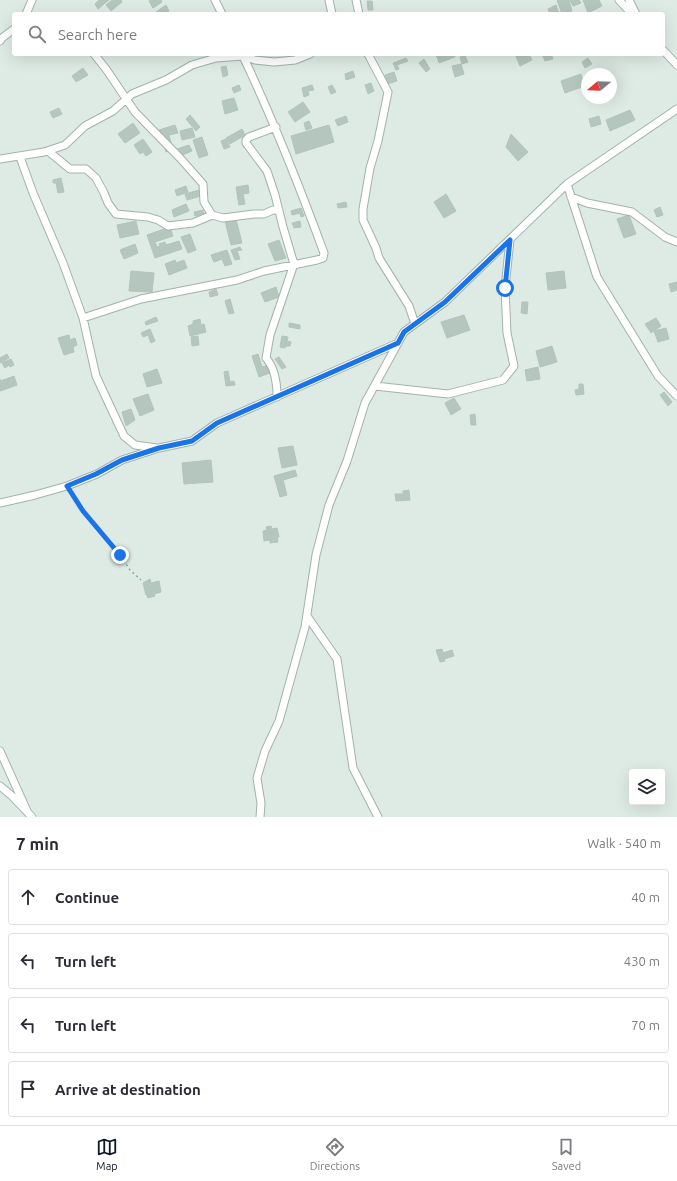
<!DOCTYPE html>
<html lang="en">
<head>
<meta charset="utf-8">
<style>
	body { margin:0; font-family:Ubuntu,sans-serif; background:#f2f2f3; color:#2b2b33 }
	.controls { position:absolute; right:12px; bottom:12px; display:grid; overflow:hidden; border-radius:4px; box-shadow:0 4px 16px #0002 }
	.controls button { width:36px; height:36px; display:grid; place-items:center; padding:0; border:0; border-bottom:1px solid #e1e1e2; background:#fff; color:#2b2b33; font:20px sans-serif }
	.compass { position:absolute; left:581px; top:68px; width:36px; height:36px; border-radius:50%; background:#fff; box-shadow:0 4px 16px #0002; rotate:251deg }
	.stop { position:absolute; width:12px; height:12px; margin:-9px; border:3px solid #1a73e8; border-radius:50%; background:#fff }
	.stop.end { background:#1a73e8; border-color:#fff; box-shadow:0 1px 4px #0008 }
	.list { margin:0; padding:0; list-style:none }
	h2 { display:flex; justify-content:space-between; align-items:center; height:52px; margin:0; padding:0 16px; font-size:17px }
	h2 small { font-size:13px; font-weight:400; color:#7c7c81 }
	.list li { display:grid; grid-template-columns:26px 1fr auto; gap:12px; align-items:center; box-sizing:border-box; height:56px; margin:0 8px 8px; padding:0 8px; border:1px solid #e1e1e2; border-radius:4px }
	.list b { display:block; font-size:15px; white-space:nowrap }
	.list em { font-size:13px; font-style:normal; color:#7c7c81 }
	.icon { flex:none; width:22px; height:22px; fill:none; stroke:currentColor; stroke-width:2; stroke-linecap:round; stroke-linejoin:round }
	.map { position:relative; flex:none; width:677px; height:817px; overflow:hidden }
	.search { position:absolute; background:#fff; box-shadow:0 4px 16px #0002; left:12px; right:12px; top:12px; height:44px; display:flex; align-items:center; gap:10px; box-sizing:border-box; padding:0 14px; border-radius:4px; color:#7c7c81; font-size:15px }
	.sheet { height:308px; background:#fff }
	nav { display:flex; justify-content:space-around; align-items:center; box-sizing:border-box; height:56px; border-top:1px solid #e1e1e2; background:#fff; font-size:11px; color:#7c7c81 }
	nav a { display:grid; justify-items:center; gap:2px }
	nav .on { color:#111827 }
	.map>svg:first-child { display:block }
	.building { fill:#b4c6bd; stroke:#b1c5ba }
	.lines { fill:none; stroke-linecap:round; stroke-linejoin:round }
	.street-casing { stroke:#a1b3ab; stroke-width:9 }
	.path { stroke:#7db19b; stroke-width:1.5; stroke-dasharray:2 3; stroke-linecap:butt }
	.street { stroke:#fff; stroke-width:7 }
	.route { stroke:#1a73e8; stroke-width:5 }
</style>
</head>
<body>
<div class="map">
<svg width="677" height="817" viewBox="0 0 677 817">
	<rect width="100%" height="100%" fill="#deebe4"/>
	<path class="building" d="M 99,0 L 109,0 L 98,9 L 95,4 Z
		M 112,0 L 121,0 L 122,2 L 111,11 L 106,5 Z
		M 152,0 L 161,0 L 162,2 L 153,8 L 149,1 Z
		M 557,0 L 569,0 L 572,11 L 562,14 Z
		M 570,0 L 579,0 L 581,3 L 573,6 Z
		M 583,0 L 599,0 L 602,6 L 588,13 Z
		M 367,1 L 372,1 L 373,10 L 368,10 Z
		M 166,5 L 169,11 L 166,14 L 157,14 L 156,12 Z
		M 556,5 L 559,14 L 550,14 L 548,9 Z
		M 436,54 L 454,54 L 455,57 L 439,63 Z
		M 515,54 L 529,54 L 532,60 L 520,66 Z
		M 542,54 L 551,54 L 553,59 L 545,61 Z
		M 465,56 L 468,62 L 462,64 L 460,57 Z
		M 406,58 L 408,61 L 397,65 L 399,69 L 396,70 L 393,63 Z
		M 588,58 L 592,64 L 585,68 L 582,62 Z
		M 424,59 L 430,69 L 426,72 L 419,63 Z
		M 461,64 L 464,74 L 455,77 L 452,66 Z
		M 226,66 L 228,75 L 223,77 L 221,67 Z
		M 83,68 L 88,75 L 76,82 L 72,76 Z
		M 353,71 L 355,77 L 346,80 L 345,74 Z
		M 394,72 L 397,81 L 387,84 L 385,75 Z
		M 581,74 L 585,86 L 565,93 L 561,81 Z
		M 371,83 L 374,91 L 368,94 L 365,85 Z
		M 239,85 L 241,90 L 234,93 L 232,88 Z
		M 312,85 L 314,90 L 308,91 L 309,95 L 304,97 L 302,88 Z
		M 332,85 L 336,92 L 331,94 L 328,87 Z
		M 234,98 L 238,110 L 225,114 L 222,101 Z
		M 303,102 L 310,112 L 295,122 L 288,112 Z
		M 59,108 L 62,114 L 53,118 L 50,112 Z
		M 630,110 L 635,120 L 610,131 L 606,120 Z
		M 190,115 L 200,127 L 196,131 L 186,119 Z
		M 346,116 L 348,122 L 338,126 L 335,120 Z
		M 599,116 L 601,124 L 591,127 L 589,119 Z
		M 309,121 L 312,128 L 306,130 L 304,123 Z
		M 133,123 L 140,133 L 125,143 L 118,134 Z
		M 175,125 L 178,133 L 169,135 L 173,150 L 166,152 L 159,130 Z
		M 329,125 L 334,142 L 296,154 L 291,136 Z
		M 192,128 L 195,137 L 182,140 L 180,131 Z
		M 242,129 L 245,135 L 230,144 L 226,138 Z
		M 511,134 L 528,152 L 518,161 L 506,147 Z
		M 202,137 L 208,155 L 199,158 L 193,140 Z
		M 143,139 L 152,152 L 146,156 L 143,152 L 140,154 L 134,145 Z
		M 226,139 L 230,147 L 224,149 L 221,141 Z
		M 189,145 L 192,151 L 180,156 L 177,149 Z
		M 61,178 L 64,192 L 58,193 L 56,183 L 53,183 L 53,180 Z
		M 248,185 L 249,193 L 243,194 L 245,204 L 239,205 L 236,187 Z
		M 186,186 L 188,192 L 177,196 L 175,190 Z
		M 199,190 L 201,196 L 187,200 L 185,194 Z
		M 446,194 L 456,211 L 444,218 L 434,202 Z
		M 346,202 L 347,207 L 338,208 L 337,204 Z
		M 186,204 L 189,211 L 174,217 L 172,210 Z
		M 660,207 L 663,215 L 657,217 L 654,210 Z
		M 301,208 L 304,216 L 301,217 L 300,213 L 292,215 L 291,211 Z
		M 203,210 L 204,214 L 195,216 L 194,212 Z
		M 629,215 L 636,234 L 624,238 L 617,219 Z
		M 236,219 L 242,243 L 231,245 L 225,221 Z
		M 136,221 L 139,234 L 120,238 L 117,225 Z
		M 300,221 L 301,227 L 294,228 L 292,223 Z
		M 170,227 L 173,236 L 155,242 L 157,247 L 160,246 L 159,244 L 165,242 L 166,245 L 179,241 L 182,249 L 155,258 L 147,235 Z
		M 190,234 L 196,250 L 188,253 L 181,237 Z
		M 279,240 L 286,258 L 275,261 L 268,244 Z
		M 135,244 L 138,253 L 124,259 L 120,250 Z
		M 240,247 L 242,250 L 237,251 L 240,259 L 235,260 L 231,250 Z
		M 227,250 L 232,264 L 225,266 L 222,259 L 214,262 L 211,255 Z
		M 175,260 L 176,263 L 184,260 L 187,268 L 169,275 L 165,264 Z
		M 131,271 L 154,273 L 152,292 L 129,291 Z
		M 564,271 L 566,288 L 548,290 L 546,273 Z
		M 677,282 L 677,290 L 671,292 L 669,284 Z
		M 276,287 L 279,297 L 265,302 L 261,293 Z
		M 216,289 L 218,295 L 210,297 L 209,292 Z
		M 230,299 L 234,313 L 229,314 L 225,301 Z
		M 522,302 L 528,302 L 527,314 L 521,313 Z
		M 464,315 L 470,330 L 447,338 L 441,322 Z
		M 156,317 L 158,321 L 146,325 L 145,322 Z
		M 656,318 L 661,326 L 651,333 L 645,324 Z
		M 200,319 L 201,325 L 204,324 L 206,332 L 190,336 L 188,326 L 193,324 L 193,321 Z
		M 289,323 L 300,325 L 300,329 L 289,327 Z
		M 666,328 L 669,339 L 658,342 L 654,331 Z
		M 150,329 L 155,341 L 151,343 L 148,335 L 143,337 L 141,333 Z
		M 69,335 L 70,340 L 75,338 L 77,345 L 73,347 L 74,352 L 64,355 L 58,338 Z
		M 198,336 L 199,345 L 192,346 L 191,337 Z
		M 282,336 L 288,337 L 287,341 L 291,342 L 290,346 L 286,346 L 285,348 L 280,347 Z
		M 552,346 L 557,362 L 540,367 L 536,351 Z
		M 7,354 L 9,358 L 0,363 L 0,358 Z
		M 258,354 L 262,367 L 268,365 L 270,373 L 259,377 L 252,356 Z
		M 279,357 L 286,367 L 282,369 L 275,359 Z
		M 11,359 L 14,365 L 10,367 L 9,365 L 5,368 L 2,363 Z
		M 538,367 L 540,379 L 527,381 L 525,370 Z
		M 157,369 L 162,383 L 147,387 L 143,374 Z
		M 228,371 L 230,382 L 234,381 L 235,385 L 226,386 L 224,372 Z
		M 14,376 L 17,385 L 9,388 L 6,379 Z
		M 0,379 L 1,381 L 5,379 L 9,388 L 0,391 Z
		M 579,384 L 583,384 L 584,394 L 576,395 L 575,390 L 579,389 Z
		M 664,392 L 672,402 L 668,406 L 660,395 Z
		M 148,394 L 154,410 L 140,416 L 133,399 Z
		M 454,398 L 461,409 L 451,415 L 445,403 Z
		M 131,409 L 135,420 L 126,426 L 122,412 Z
		M 475,414 L 476,425 L 471,425 L 470,415 Z
		M 293,446 L 297,465 L 282,468 L 278,448 Z
		M 211,460 L 213,482 L 184,484 L 182,463 Z
		M 295,470 L 297,476 L 283,480 L 287,495 L 280,497 L 274,476 Z
		M 409,490 L 410,500 L 396,501 L 395,494 L 403,494 L 403,491 Z
		M 271,526 L 272,529 L 277,528 L 279,537 L 277,537 L 278,542 L 270,543 L 270,540 L 264,541 L 263,531 L 267,530 L 266,527 Z
		M 150,579 L 151,583 L 159,581 L 161,592 L 154,594 L 155,596 L 148,598 L 147,595 L 146,595 L 143,583 Z
		M 442,649 L 443,653 L 452,650 L 454,656 L 444,659 L 445,661 L 440,662 L 436,650 Z"/>
	<g class="lines">
		<g class="street-casing">
			<path id="street" d="M 215,0 L 222,14
				M 329,0 L 332,14
				M 356,0 L 359,14
				M 619,0 L 632,14
				M 629,0 L 636,14
				M 26,14 L 32,0
				M 0,41 L 2,38 L 14,29
				M 663,50 L 677,65
				M 94,54 L 106,69 L 135,112 L 180,158 L 203,184 L 204,202 L 212,215
				M 368,54 L 388,92 L 378,141 L 370,168 L 363,209 L 363,220 L 376,248 L 379,258 L 409,306 L 415,324
				M 276,127 L 249,137 L 246,140 L 246,143 L 267,171 L 275,195 L 283,227 L 294,264 L 270,335 L 266,358 C 275,368 277,383 277,397
				M 48,151 L 70,169 L 86,169 L 96,178 L 104,193 L 108,203 L 116,214 L 148,217 L 158,220 L 168,226 L 193,223 L 212,215 L 223,218 L 254,214 L 264,214 L 273,210 L 279,210
				M 20,157 L 33,193 L 63,263 L 83,318 L 96,376 L 124,436 L 135,445 L 157,448
				M 0,159 L 44,152 L 65,145 L 85,126 L 113,111 L 132,94 L 166,80 L 192,65 L 216,58 L 243,56 L 255,60 L 274,62 L 295,60 L 310,54
				M 567,184 L 597,277 L 658,376 L 677,396
				M 571,197 L 587,203 L 632,212 L 665,237 L 677,242
				M 83,318 L 141,299 L 237,280 L 264,271 L 317,260 L 323,258 L 324,253 C 299,185 273,119 242,54
				M 375,386 L 448,394 L 503,380 L 514,366 L 507,333 L 505,288 L 510,240
				M 0,503 L 35,495 L 67,486 L 97,474 L 122,460 L 159,448 L 192,441 L 217,423 L 398,343
				M 307,616 L 337,659 L 353,768 L 378,817
				M 0,751 L 27,811
				M 0,786 L 12,796 L 32,817
				M 260,817 L 261,803 L 257,778 L 265,751 L 279,721 L 305,627 L 316,555 L 329,505 L 347,461 L 365,403 L 404,332 L 445,302 L 567,184 L 677,109"/>
		</g>
		<path class="path" d="M 72,493 L 83,511 L 120,555 L 130,570 L 141,580"/>
		<use href="#street" class="street"/>
	</g>
	<g class="lines">
		<path class="route" d="M 120,555 L 83,511 L 67,486 L 96,474 L 122,460 L 159,448 L 192,441 L 217,423 L 398,343 L 404,332 L 445,302 L 510,240 L 505,288"/>
	</g>
</svg>
<div class="controls">
<button><svg class="icon" aria-label="layers" viewBox="0 0 24 24"><path d="M12 4l9 5-9 5-9-5zM3 14l9 5 9-5"/></svg></button>
</div>
<svg class="compass" viewBox="-18 -18 36 36"><path d="M0-13l5 13h-10z" fill="#e53935"/><path d="M0 13l5-13h-10z" fill="#7c7c81"/></svg>
<div class="stop" style="left:505px;top:288px"></div>
<div class="stop end" style="left:120px;top:555px"></div>
<div class="search"><svg class="icon" aria-label="search" viewBox="0 0 24 24"><circle cx="10" cy="10" r="6"/><path d="M15 15l6 6"/></svg>Search here</div>
</div>
<section class="sheet">
<h2>7 min<small>Walk · 540 m</small></h2>
<ul class="list">
<li><svg class="icon" aria-label="ahead" viewBox="0 0 24 24"><path d="M12 20V5M6 11l6-6 6 6"/></svg><div><b>Continue</b></div><em>40 m</em></li>
<li><svg class="icon" aria-label="left" viewBox="0 0 24 24"><path d="M17 20v-9H6M10 6l-5 5 5 5"/></svg><div><b>Turn left</b></div><em>430 m</em></li>
<li><svg class="icon" aria-label="left" viewBox="0 0 24 24"><path d="M17 20v-9H6M10 6l-5 5 5 5"/></svg><div><b>Turn left</b></div><em>70 m</em></li>
<li><svg class="icon" aria-label="arrive" viewBox="0 0 24 24"><path d="M6 21V4h12l-3 4 3 4H6"/></svg><div><b>Arrive at destination</b></div></li>
</ul>
</section>
<nav>
<a class="on"><svg class="icon" aria-label="map" viewBox="0 0 24 24"><path d="M3 6l6-2 6 2 6-2v14l-6 2-6-2-6 2zM9 4v14M15 6v14"/></svg>Map</a>
<a><svg class="icon" aria-label="directions" viewBox="0 0 24 24"><path d="M12 3l9 9-9 9-9-9zM9 14v-3h6M13 9l2 2-2 2"/></svg>Directions</a>
<a><svg class="icon" aria-label="saved" viewBox="0 0 24 24"><path d="M7 4h10v16l-5-4-5 4z"/></svg>Saved</a>
</nav>
</body>
</html>
